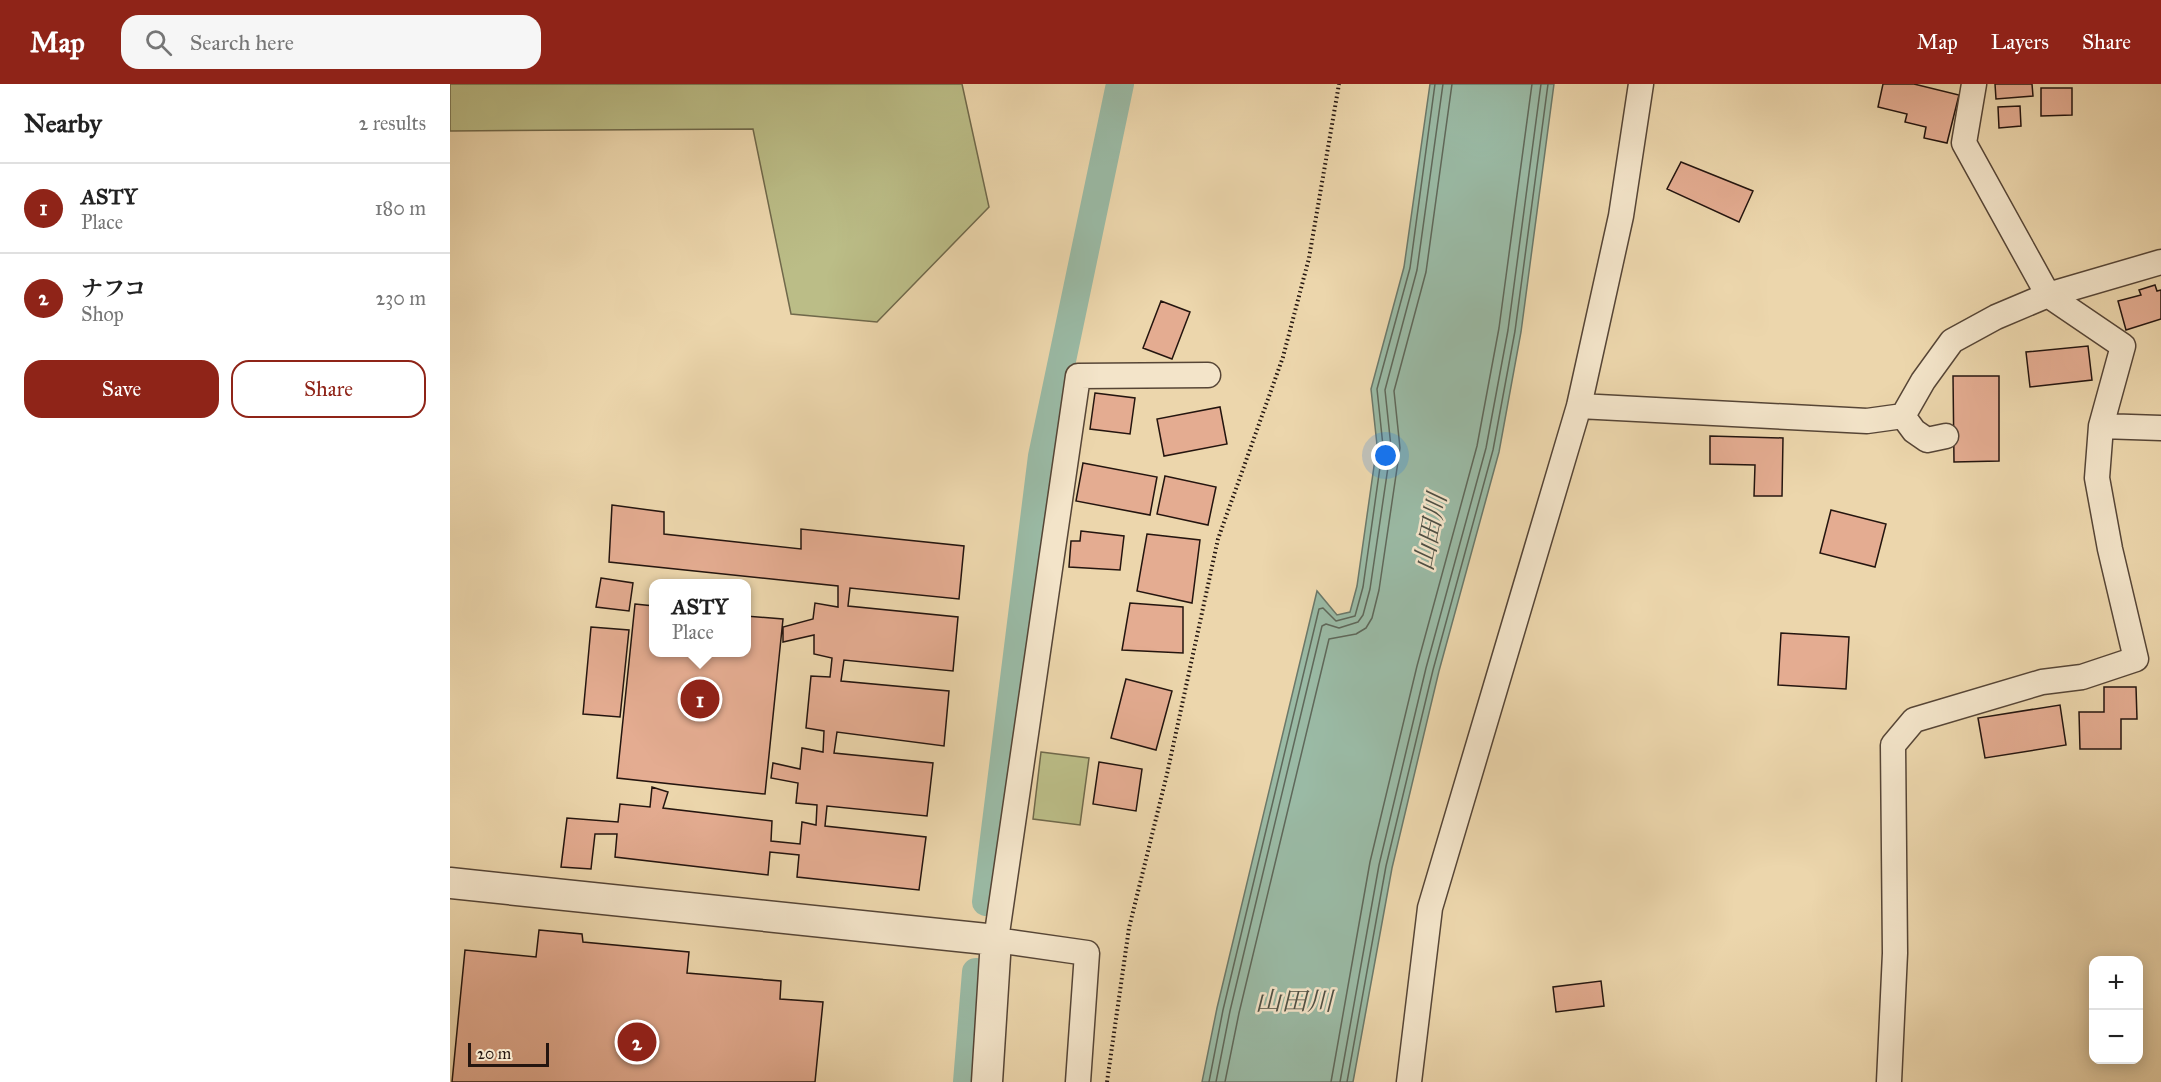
<!DOCTYPE html>
<html lang="en">
<head>
<meta charset="utf-8">
<style>
	body { margin:0; font-family:"IM FELL Great Primer","Noto Serif JP",serif; background:#f6f6f6; color:#222 }
	.controls { position:absolute; right:18px; bottom:18px; display:grid; overflow:hidden; border-radius:12px; box-shadow:0 3px 15px #0003 }
	.controls button { width:54px; height:54px; display:grid; place-items:center; padding:0; border:0; border-bottom:2px solid #e0e0e0; background:#fff; color:#222; font:30px sans-serif }
	.scale { position:absolute; left:18px; bottom:15px; width:81px; box-sizing:border-box; padding-left:6px; border:3px solid #24150f; border-top:0; font-size:16px; line-height:21px; white-space:nowrap; color:#24150f; -webkit-text-stroke:4px #f3e4c9; paint-order:stroke }
	.you { position:absolute; left:936px; top:372px; width:21px; height:21px; margin:-15px; border:4px solid #fff; border-radius:50%; background:#1a73e8; box-shadow:0 0 0 9px #1a73e833 }
	.badge { display:grid; place-items:center; width:39px; height:39px; border-radius:50%; background:#8f2418; color:#fff; font-size:20px; font-weight:700 }
	.pin { position:absolute; translate:-50% -50%; border:3px solid #fff; box-shadow:0 2px 6px #0006 }
	.popup { position:absolute; left:199px; top:495px; width:102px; height:78px; box-sizing:border-box; display:grid; place-content:center; border-radius:12px; background:#fff; filter:drop-shadow(0 2px 4px #0005); font-size:20px; white-space:nowrap; color:#767676 }
	.popup b { font-size:22px; color:#222 }
	.popup::after { content:''; position:absolute; left:50%; top:100%; margin-left:-12px; border:12px solid transparent; border-top-color:#fff }
	.list { margin:0; padding:0; list-style:none }
	h2 { display:flex; justify-content:space-between; align-items:center; height:78px; margin:0; padding:0 24px; font-size:26px }
	h2 small { font-size:20px; font-weight:400; color:#767676 }
	.list li { display:grid; grid-template-columns:39px 1fr auto; gap:18px; align-items:center; box-sizing:border-box; height:90px; padding:0 24px; border-top:2px solid #e0e0e0 }
	.list b { display:block; font-size:22px; white-space:nowrap }
	.list p { margin:0; font-size:20px; white-space:nowrap; color:#767676 }
	.list em { font-size:20px; font-style:normal; color:#767676 }
	.actions { display:flex; gap:12px; padding:18px 24px }
	.actions a { flex:1; padding:14px 0; border:2px solid #8f2418; border-radius:18px; text-align:center; font-size:21px; color:#8f2418 }
	.actions .main { background:#8f2418; color:#fff }
	.icon { flex:none; width:33px; height:33px; fill:none; stroke:currentColor; stroke-width:2; stroke-linecap:round; stroke-linejoin:round }
	.map { position:relative; flex:none; width:1711px; height:998px; overflow:hidden }
	header { display:flex; align-items:center; gap:36px; box-sizing:border-box; height:84px; padding:0 30px; background:#8f2418; color:#fff }
	header strong { font-size:28px }
	nav { display:flex; gap:33px; margin-inline-start:auto; font-size:21px }
	.search { width:420px; height:54px; background:#f6f6f6; display:flex; align-items:center; gap:15px; box-sizing:border-box; padding:0 21px; border-radius:18px; color:#767676; font-size:22px }
	main { display:flex }
	aside { flex:1; background:#fff }
	.map>svg:first-child { display:block }
	.green { fill:#bbbd87; stroke:#70694b; stroke-width:1.5 }
	.water { fill:#9abaa5; stroke:#6b7869; stroke-width:1.5 }
	.lines { fill:none; stroke-linecap:round; stroke-linejoin:round }
	.shore { stroke:#5f685a; stroke-width:1.5 }
	.canal { stroke:#9abaa5; stroke-width:28 }
	.building { fill:#e4ac91; stroke:#24150f; stroke-width:1.5 }
	.minor-casing { stroke:#564536; stroke-width:27 }
	.tertiary-casing { stroke:#564536; stroke-width:33 }
	.path { stroke:#24150f; stroke-width:4; stroke-dasharray:1.5 3; stroke-linecap:butt }
	.minor { stroke:#f3e4c9; stroke-width:24 }
	.tertiary { stroke:#f3e4c9; stroke-width:30 }
	.labels { text-anchor:middle; stroke-width:5; stroke-linejoin:round; paint-order:stroke }
	.water-label { font-size:26px; font-style:italic; fill:#4d4f44; stroke:#f3e4c9 }
</style>
</head>
<body>
<header>
<strong>Map</strong>
<div class="search"><svg class="icon" aria-label="search" viewBox="0 0 24 24"><circle cx="10" cy="10" r="6"/><path d="M15 15l6 6"/></svg>Search here</div>
<nav><a>Map</a><a>Layers</a><a>Share</a></nav>
</header>
<main>
<aside>
<h2>Nearby<small>2 results</small></h2>
<ul class="list">
<li><span class="badge">1</span><div><b>ASTY</b><p>Place</p></div><em>180 m</em></li>
<li><span class="badge">2</span><div><b>ナフコ</b><p>Shop</p></div><em>230 m</em></li>
</ul>
<div class="actions"><a class="main">Save</a><a>Share</a></div>
</aside>
<div class="map">
<svg width="1711" height="998" viewBox="0 0 1711 998">
	<rect width="100%" height="100%" fill="#ecd6ac"/>
	<filter id="stains"><feTurbulence type="fractalNoise" baseFrequency=".00333" numOctaves="4"/><feColorMatrix values="0 0 0 0 .2 0 0 0 0 .09 0 0 0 0 .02 0 0 0 .5 -.17"/></filter>
	<radialGradient id="worn" r=".72"><stop offset=".6" stop-color="#630" stop-opacity="0"/><stop offset="1" stop-color="#630" stop-opacity=".3"/></radialGradient>
	<path class="green" d="M 0,0 L 512,0 L 539,123 L 427,238 L 341,230 L 303,45 L 0,47 Z
		M 591,668 L 639,674 L 630,741 L 583,735 Z"/>
	<path class="water" d="M 980,0 L 1104,0 L 1071,248 L 1049,368 L 989,587 L 942,784 L 903,998 L 752,998 L 767,924 L 867,507 L 887,531 L 900,528 L 907,502 L 927,361 L 921,305 L 954,183 Z"/>
	<g class="lines">
		<path class="shore" d="M 759,998 L 773,926 L 869,525 L 873,524 L 886,537 L 905,532 L 913,503 L 933,362 L 927,305 L 960,184 L 985,0
			M 766,998 L 780,927 L 872,542 L 876,540 L 889,544 L 908,538 L 913,531 L 920,505 L 941,363 L 935,306 L 967,186 L 993,0
			M 775,998 L 789,929 L 879,555 L 906,550 L 916,544 L 922,534 L 929,506 L 950,364 L 944,307 L 976,188 L 1002,0
			M 881,998 L 920,778 L 967,582 L 1027,362 L 1049,244 L 1082,0
			M 890,998 L 929,781 L 976,584 L 1036,364 L 1058,246 L 1091,0
			M 897,998 L 936,782 L 983,586 L 1043,366 L 1065,247 L 1098,0"/>
		<path class="canal" d="M 536,818 L 592,372 L 670,0
			M 517,998 L 526,888"/>
	</g>
	<path class="building" d="M 1433,0 L 1464,0 L 1509,11 L 1497,59 L 1474,54 L 1476,43 L 1455,38 L 1457,30 L 1428,23 Z
		M 1545,0 L 1582,0 L 1583,12 L 1546,15 Z
		M 1591,4 L 1622,4 L 1622,31 L 1591,32 Z
		M 1570,22 L 1571,42 L 1549,44 L 1548,23 Z
		M 1231,78 L 1303,107 L 1289,138 L 1217,105 Z
		M 1705,201 L 1707,207 L 1711,206 L 1711,235 L 1676,246 L 1668,217 L 1691,211 L 1689,206 Z
		M 711,217 L 740,228 L 722,275 L 693,264 Z
		M 1638,262 L 1642,296 L 1580,303 L 1576,268 Z
		M 1503,292 L 1549,292 L 1549,377 L 1504,378 Z
		M 645,309 L 685,314 L 680,350 L 640,345 Z
		M 770,323 L 777,360 L 714,372 L 707,335 Z
		M 1260,352 L 1333,354 L 1332,412 L 1304,412 L 1305,381 L 1260,380 Z
		M 633,379 L 707,393 L 700,431 L 626,417 Z
		M 715,392 L 766,403 L 758,441 L 707,430 Z
		M 162,421 L 214,428 L 214,450 L 351,465 L 351,445 L 514,462 L 509,515 L 400,504 L 398,522 L 508,533 L 503,587 L 394,576 L 391,597 L 499,607 L 494,662 L 387,648 L 384,669 L 483,679 L 477,732 L 377,722 L 375,742 L 476,753 L 469,806 L 347,793 L 349,771 L 320,768 L 318,791 L 165,773 L 167,750 L 145,750 L 141,785 L 111,783 L 117,734 L 168,738 L 170,720 L 200,723 L 202,703 L 218,708 L 213,724 L 322,737 L 321,757 L 350,760 L 352,738 L 366,741 L 367,721 L 346,719 L 348,699 L 321,694 L 323,679 L 350,685 L 352,664 L 373,668 L 374,647 L 356,644 L 361,592 L 380,593 L 382,574 L 364,570 L 364,551 L 333,558 L 333,543 L 363,535 L 365,519 L 388,523 L 388,502 L 159,478 Z
		M 1381,426 L 1436,440 L 1425,483 L 1370,469 Z
		M 631,447 L 674,452 L 670,486 L 619,483 L 621,457 L 630,457 Z
		M 697,450 L 750,456 L 742,519 L 687,507 Z
		M 151,494 L 183,499 L 179,527 L 146,523 Z
		M 680,519 L 733,523 L 733,569 L 672,566 Z
		M 185,520 L 204,522 L 204,568 L 296,568 L 296,532 L 333,535 L 315,710 L 167,694 Z
		M 141,543 L 179,546 L 170,633 L 133,630 Z
		M 1331,549 L 1399,553 L 1396,605 L 1328,601 Z
		M 676,595 L 722,607 L 706,666 L 661,654 Z
		M 1654,603 L 1686,603 L 1687,635 L 1671,635 L 1671,665 L 1630,665 L 1629,628 L 1654,628 Z
		M 1610,621 L 1616,661 L 1535,674 L 1528,634 Z
		M 649,678 L 692,685 L 686,727 L 643,720 Z
		M 89,846 L 132,850 L 133,858 L 239,868 L 237,889 L 331,897 L 330,915 L 373,918 L 365,998 L 2,998 L 15,866 L 86,873 Z
		M 1151,897 L 1154,922 L 1106,928 L 1103,903 Z"/>
	<g class="lines">
		<g class="minor-casing">
			<path id="minor" d="M 1129,322 L 1417,337 L 1453,332 L 1473,297 L 1502,257 L 1546,233 L 1598,211 L 1711,178
				M 1453,332 L 1464,347 L 1477,356 L 1496,352
				M 1651,342 L 1711,344
				M 628,998 L 637,869 L 546,856 L 628,292 L 758,291
				M 959,998 L 980,824 L 1129,322 L 1171,132 L 1191,0
				M 1439,998 L 1445,869 L 1443,661 L 1464,636 L 1592,598 L 1632,593 L 1686,575 L 1660,465 L 1647,394 L 1651,342 L 1673,262 L 1598,211 L 1514,59 L 1524,0"/>
		</g>
		<g class="tertiary-casing">
			<path id="tertiary" d="M 0,799 L 546,856 L 537,998"/>
		</g>
		<path class="path" d="M 657,998 L 679,844 L 717,690 L 768,455 L 833,273 L 859,174 L 889,0"/>
		<use href="#minor" class="minor"/>
		<use href="#tertiary" class="tertiary"/>
	</g>
	<g class="labels">
		<g class="water-label">
			<text transform="translate(980 448) rotate(-79)" y="9">山田川</text>
			<text x="844" y="926">山田川</text>
		</g>
	</g>
	<rect width="100%" height="100%" filter="url(#stains)"/>
	<rect width="100%" height="100%" fill="url(#worn)"/>
</svg>
<div class="controls">
<button>+</button>
<button>−</button>
</div>
<div class="scale">20 m</div>
<div class="you"></div>
<div class="pin badge" style="left:250px;top:615px">1</div>
<div class="popup"><b>ASTY</b>Place</div>
<div class="pin badge" style="left:187px;top:958px">2</div>
</div>
</main>
</body>
</html>
